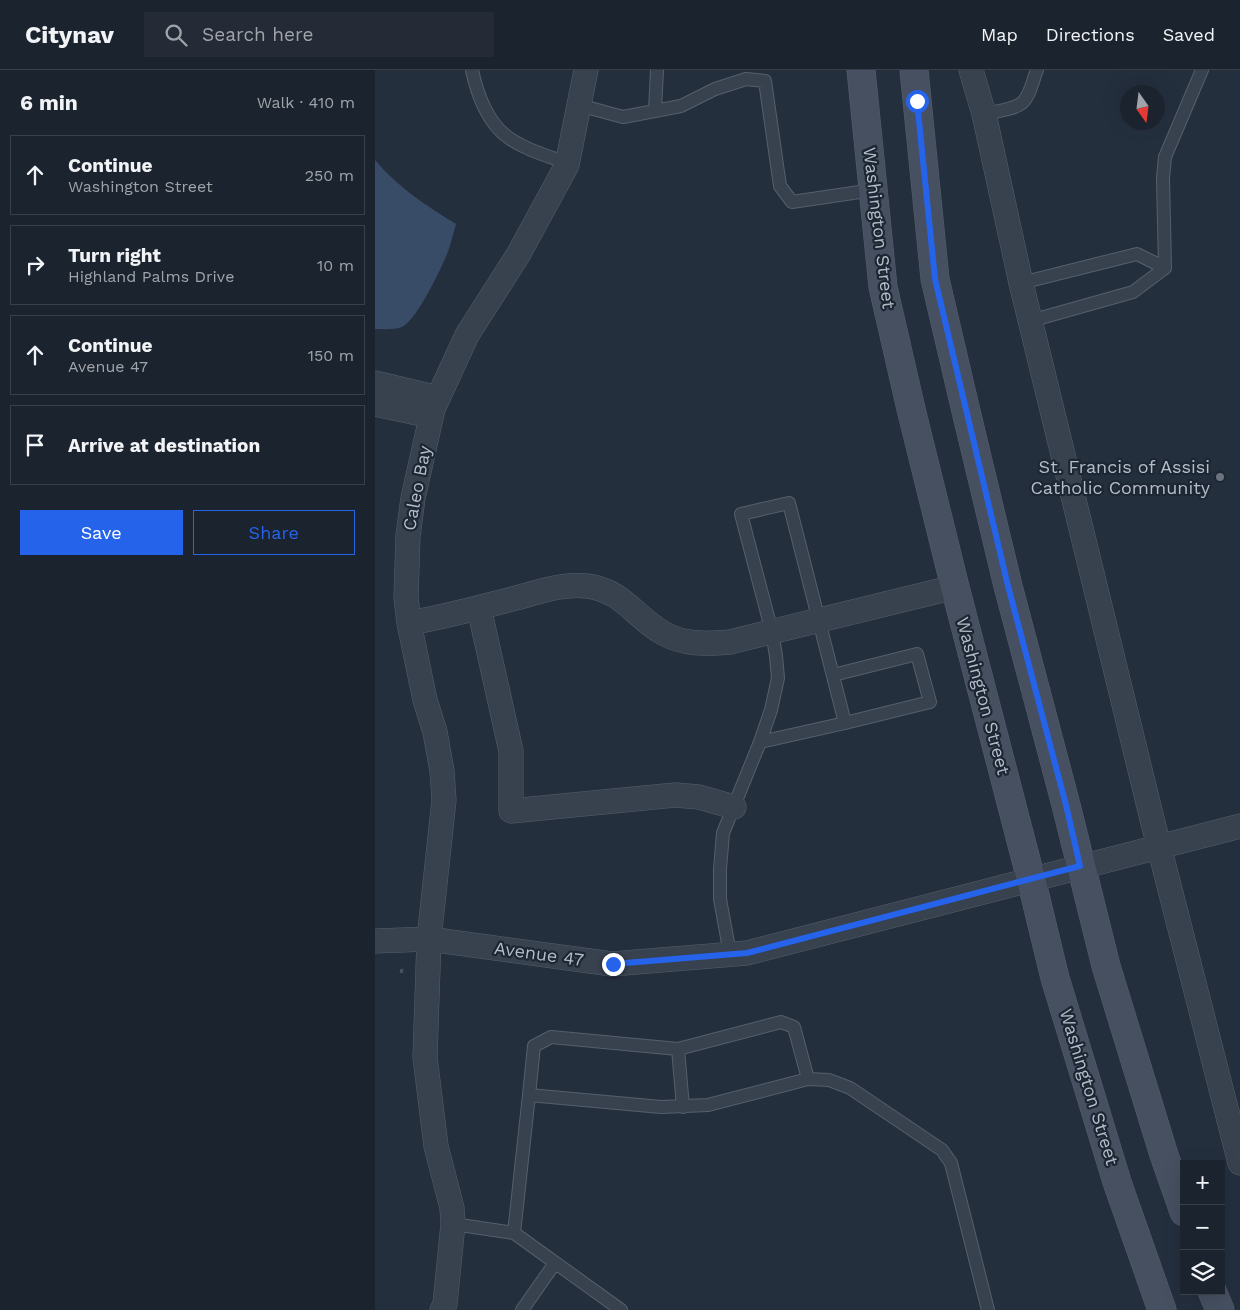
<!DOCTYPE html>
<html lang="en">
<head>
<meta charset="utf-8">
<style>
	body { margin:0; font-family:"Work Sans",sans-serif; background:#242b36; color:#f1f3f6 }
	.controls { position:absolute; right:15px; bottom:15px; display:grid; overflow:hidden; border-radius:0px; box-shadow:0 5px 20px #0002 }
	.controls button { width:45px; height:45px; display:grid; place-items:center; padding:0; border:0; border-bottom:1px solid #39404a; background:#1b232e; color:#f1f3f6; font:25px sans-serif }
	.compass { position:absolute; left:745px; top:15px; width:45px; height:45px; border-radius:50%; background:#1b232e; box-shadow:0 5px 20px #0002; rotate:166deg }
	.stop { position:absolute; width:15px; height:15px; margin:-11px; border:4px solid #2563eb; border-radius:50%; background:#fff }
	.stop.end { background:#2563eb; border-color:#fff; box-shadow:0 1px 5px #0008 }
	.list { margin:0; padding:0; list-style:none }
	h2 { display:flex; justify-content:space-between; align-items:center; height:65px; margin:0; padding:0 20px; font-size:21px }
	h2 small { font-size:16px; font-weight:400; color:#a0a4aa }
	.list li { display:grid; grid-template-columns:32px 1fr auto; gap:15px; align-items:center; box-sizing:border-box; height:80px; margin:0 10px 10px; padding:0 10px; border:1px solid #39404a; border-radius:0px }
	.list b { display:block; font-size:19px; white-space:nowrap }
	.list p { margin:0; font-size:16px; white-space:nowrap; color:#a0a4aa }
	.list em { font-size:16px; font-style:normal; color:#a0a4aa }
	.actions { display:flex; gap:10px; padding:15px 20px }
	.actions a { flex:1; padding:11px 0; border:1px solid #2563eb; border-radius:0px; text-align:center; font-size:18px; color:#2563eb }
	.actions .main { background:#2563eb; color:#fff }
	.icon { flex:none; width:28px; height:28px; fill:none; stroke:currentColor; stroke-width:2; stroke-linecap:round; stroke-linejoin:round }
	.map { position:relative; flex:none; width:865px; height:1240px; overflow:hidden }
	header { display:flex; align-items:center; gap:30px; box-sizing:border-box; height:70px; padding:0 25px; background:#1b232e; border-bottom:1px solid #39404a }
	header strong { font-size:24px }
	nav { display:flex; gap:28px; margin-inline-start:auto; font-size:18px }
	.search { width:350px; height:45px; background:#242b36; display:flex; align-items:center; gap:12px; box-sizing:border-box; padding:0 18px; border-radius:0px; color:#a0a4aa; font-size:19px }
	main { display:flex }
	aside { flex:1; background:#1b232e }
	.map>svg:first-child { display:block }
	.water { fill:#394c67 }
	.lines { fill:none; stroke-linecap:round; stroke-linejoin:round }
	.service-casing { stroke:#565f6c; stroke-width:14 }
	.minor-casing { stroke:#565f6c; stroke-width:25 }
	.secondary-casing { stroke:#565f6c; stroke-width:29 }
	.path { stroke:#44595c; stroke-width:3; stroke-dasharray:4 4; stroke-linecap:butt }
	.service { stroke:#38414e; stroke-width:12 }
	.minor { stroke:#38414e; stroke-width:24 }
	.secondary { stroke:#465061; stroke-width:28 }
	.route { stroke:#2563eb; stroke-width:6 }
	.worship-dot { fill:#6b7280; stroke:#1d2633; stroke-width:2 }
	.labels { text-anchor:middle; stroke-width:4.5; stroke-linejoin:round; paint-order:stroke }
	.street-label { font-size:18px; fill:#b4bcc9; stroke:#1d2633 }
	.poi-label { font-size:18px; fill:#b4bcc9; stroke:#1d2633; text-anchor:end }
</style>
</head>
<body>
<header>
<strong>Citynav</strong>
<div class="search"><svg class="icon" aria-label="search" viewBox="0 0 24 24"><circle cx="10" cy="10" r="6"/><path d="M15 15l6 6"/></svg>Search here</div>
<nav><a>Map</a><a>Directions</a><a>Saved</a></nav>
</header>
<main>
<aside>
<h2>6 min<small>Walk · 410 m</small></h2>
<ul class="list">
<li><svg class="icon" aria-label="ahead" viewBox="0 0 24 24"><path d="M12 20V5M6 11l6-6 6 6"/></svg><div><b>Continue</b><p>Washington Street</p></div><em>250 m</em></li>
<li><svg class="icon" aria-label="right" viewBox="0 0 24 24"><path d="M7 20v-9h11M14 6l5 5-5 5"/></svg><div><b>Turn right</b><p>Highland Palms Drive</p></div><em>10 m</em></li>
<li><svg class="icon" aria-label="ahead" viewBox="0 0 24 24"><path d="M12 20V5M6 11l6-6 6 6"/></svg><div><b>Continue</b><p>Avenue 47</p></div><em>150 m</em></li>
<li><svg class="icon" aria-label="arrive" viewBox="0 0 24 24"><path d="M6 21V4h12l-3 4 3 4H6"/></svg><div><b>Arrive at destination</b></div></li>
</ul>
<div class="actions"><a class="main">Save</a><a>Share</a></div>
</aside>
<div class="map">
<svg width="865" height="1240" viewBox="0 0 865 1240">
	<rect width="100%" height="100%" fill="#242f3e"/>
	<path class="water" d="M 0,90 C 22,117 52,136 81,154 C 78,164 76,174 72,184 C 66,199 41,251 27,257 C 20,260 8,259 0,259 Z"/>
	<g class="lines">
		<g class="service-casing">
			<path id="service" d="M 97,0 C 102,24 113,54 134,68 C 151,80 173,86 192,93
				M 204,35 L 248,47 L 306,36 L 340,19 L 371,9 L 390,11 L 405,116 L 417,132 L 498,120
				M 280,40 L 282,0
				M 609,44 C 621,41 638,40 647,33 C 655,26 658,10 662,0
				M 790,198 L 788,108 L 790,87 L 827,0
				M 646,213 L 762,184 L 790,198
				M 655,251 L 758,222 L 790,198
				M 385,672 L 470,653 L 555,632 L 542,584 L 458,605
				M 355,884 L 345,829 L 345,799 L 348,763 L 385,672 L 396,640 L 403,608 L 401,586 L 397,562 L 366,444 L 414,433 L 470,653
				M 303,979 L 308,1037
				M 154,1025 L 159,976 L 176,967 L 303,979 L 406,952 L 419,957 L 433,1009
				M 78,1154 L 139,1163 L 246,1240
				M 139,1163 L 154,1025 L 286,1037 L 333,1035 L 433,1009 L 454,1010 L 475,1018 L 567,1080 L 576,1093 L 613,1240
				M 147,1240 L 180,1193"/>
		</g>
		<g class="minor-casing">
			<path id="minor" d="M 596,0 L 609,44 L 646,213 L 778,753 L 865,1093
				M 0,313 L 63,328
				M 0,334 L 56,346
				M 104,538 L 136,681 L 136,741 L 300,725 L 324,727 L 359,737
				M 34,553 C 71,547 106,537 141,528 C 164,522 188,513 212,516 C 247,520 260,547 288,563 C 308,575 332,574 355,572 L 580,517
				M 0,871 L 54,869 L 237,894 L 372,883 L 865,756
				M 67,1240 L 70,1234 L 78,1154 L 77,1138 L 61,1076 L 50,987 L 54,869 L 69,730 L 67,701 L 60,662 L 50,630 L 34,553 L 31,528 L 33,466 L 38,428 L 58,339 L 92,265 L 143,185 L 192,95 L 211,0"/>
		</g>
		<g class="secondary-casing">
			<path id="secondary" d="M 486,0 L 508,217 L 536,339 L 580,517 L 656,809 L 680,908 L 742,1112 L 787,1240
				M 539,0 L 560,209 L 590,337 L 633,516 L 691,735 L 731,896 L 789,1085 L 809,1142
				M 837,1221 L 845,1240"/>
		</g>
		<path class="path" d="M 27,899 L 26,903 L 30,903"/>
		<use href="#service" class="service"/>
		<use href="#minor" class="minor"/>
		<use href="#secondary" class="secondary"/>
	</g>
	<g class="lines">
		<path class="route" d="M 238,894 L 372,883 L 705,796 L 691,735 L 633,516 L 560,209 L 542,31"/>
	</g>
	<circle class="worship-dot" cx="845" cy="407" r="5"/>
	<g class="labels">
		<g class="street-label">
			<text transform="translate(504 158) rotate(83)" y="6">Washington Street</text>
			<text transform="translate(42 418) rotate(-79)" y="6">Caleo Bay</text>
			<text transform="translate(608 626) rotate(75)" y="6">Washington Street</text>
			<text transform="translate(164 884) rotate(8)" y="6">Avenue 47</text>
			<text transform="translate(714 1017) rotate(73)" y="6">Washington Street</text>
		</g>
		<g class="poi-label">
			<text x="835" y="403">St. Francis of Assisi<tspan x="835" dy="21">Catholic Community</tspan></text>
		</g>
	</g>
</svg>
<div class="controls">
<button>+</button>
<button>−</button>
<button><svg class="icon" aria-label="layers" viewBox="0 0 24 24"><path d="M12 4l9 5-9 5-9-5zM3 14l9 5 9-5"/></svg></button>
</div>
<svg class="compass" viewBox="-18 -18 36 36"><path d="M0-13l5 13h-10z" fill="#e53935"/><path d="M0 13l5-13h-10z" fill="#a0a4aa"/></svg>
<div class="stop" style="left:542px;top:31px"></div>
<div class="stop end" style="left:238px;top:894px"></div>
</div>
</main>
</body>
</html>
